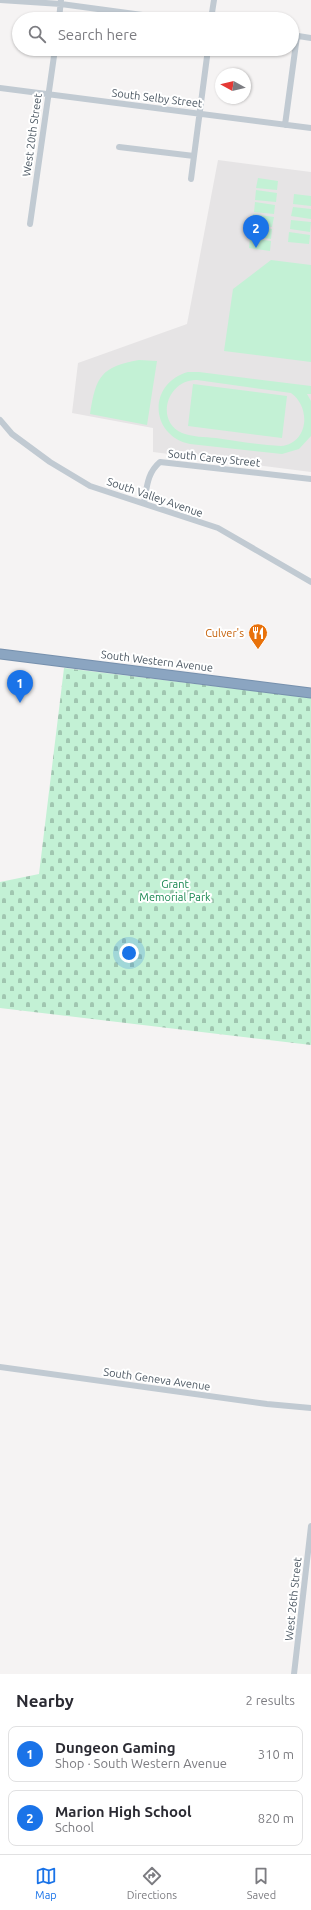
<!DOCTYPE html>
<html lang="en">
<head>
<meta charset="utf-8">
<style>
	body { margin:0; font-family:Ubuntu,sans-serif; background:#f2f2f3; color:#2b2b33 }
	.compass { position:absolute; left:215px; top:68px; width:36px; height:36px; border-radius:50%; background:#fff; box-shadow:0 1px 3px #0004; rotate:278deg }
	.you { position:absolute; left:129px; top:953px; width:14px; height:14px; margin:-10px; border:3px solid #fff; border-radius:50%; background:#1a73e8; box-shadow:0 0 0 6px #1a73e833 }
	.badge { display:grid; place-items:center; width:26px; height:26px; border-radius:50%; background:#1a73e8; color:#fff; font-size:13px; font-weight:700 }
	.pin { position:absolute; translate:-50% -33px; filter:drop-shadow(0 1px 2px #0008) }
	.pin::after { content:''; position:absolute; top:21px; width:14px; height:12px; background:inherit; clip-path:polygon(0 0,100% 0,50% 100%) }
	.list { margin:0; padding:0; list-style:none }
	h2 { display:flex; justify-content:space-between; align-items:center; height:52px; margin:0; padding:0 16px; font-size:17px }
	h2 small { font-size:13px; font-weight:400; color:#7c7c81 }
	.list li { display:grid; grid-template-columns:26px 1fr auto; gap:12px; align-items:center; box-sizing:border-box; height:56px; margin:0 8px 8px; padding:0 8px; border:1px solid #e1e1e2; border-radius:8px }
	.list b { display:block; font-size:15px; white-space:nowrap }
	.list p { margin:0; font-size:13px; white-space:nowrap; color:#7c7c81 }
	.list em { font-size:13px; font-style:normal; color:#7c7c81 }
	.icon { flex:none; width:22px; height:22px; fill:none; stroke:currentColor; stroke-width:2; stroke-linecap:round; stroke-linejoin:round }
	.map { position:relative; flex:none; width:311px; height:1674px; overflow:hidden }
	.search { position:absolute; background:#fff; box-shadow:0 1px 3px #0004; left:12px; right:12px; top:12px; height:44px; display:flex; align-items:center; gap:10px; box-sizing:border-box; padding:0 14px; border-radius:22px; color:#7c7c81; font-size:15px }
	.sheet { height:180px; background:#fff }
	nav { display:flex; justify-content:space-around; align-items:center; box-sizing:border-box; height:56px; border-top:1px solid #e1e1e2; background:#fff; font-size:11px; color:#7c7c81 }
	nav a { display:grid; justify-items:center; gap:2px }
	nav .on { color:#1a73e8 }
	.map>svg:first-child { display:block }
	.education { fill:#e6e4e5 }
	.cemetery { fill:url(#cemetery-stones) }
	.park { fill:#c3f1d5; fill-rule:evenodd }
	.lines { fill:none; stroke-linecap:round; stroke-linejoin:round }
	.highway-casing { stroke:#7690ad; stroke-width:11 }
	.minor { stroke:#c1cad2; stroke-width:6 }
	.highway { stroke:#8ba5c1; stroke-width:9 }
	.labels { text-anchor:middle; stroke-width:4; stroke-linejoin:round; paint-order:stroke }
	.street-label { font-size:11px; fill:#4a5661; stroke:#fff }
	.food-label { font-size:11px; fill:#c56008; stroke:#fff; text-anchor:end }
	.park-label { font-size:11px; fill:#17864f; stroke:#fff }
</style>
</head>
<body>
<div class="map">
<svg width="311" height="1674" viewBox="0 0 311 1674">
	<defs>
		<pattern id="cemetery-stones" width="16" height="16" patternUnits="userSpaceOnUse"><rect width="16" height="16" fill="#c3f1d5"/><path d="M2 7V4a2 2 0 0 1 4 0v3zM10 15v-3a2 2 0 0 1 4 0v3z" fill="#a0c6b0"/></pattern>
	</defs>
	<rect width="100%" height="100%" fill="#f5f3f3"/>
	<path class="education" d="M 218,160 L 311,172 L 311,472 L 153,452 L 153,428 L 72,413 L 78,363 L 187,324 Z"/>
	<path class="cemetery" d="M 64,668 L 311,698 L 311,1045 L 0,1008 L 0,882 L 39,874 Z"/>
	<path class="park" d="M 258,178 L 278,181 L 277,190 L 256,188 Z
		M 256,190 L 277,193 L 276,202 L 255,200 Z
		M 294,194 L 311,196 L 311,206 L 293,204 Z
		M 255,202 L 275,205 L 274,214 L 254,212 Z
		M 293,207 L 311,209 L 311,219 L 291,216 Z
		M 253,214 L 274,217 L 272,227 L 252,224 Z
		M 291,220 L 311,222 L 310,232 L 290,229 Z
		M 252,227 L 272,229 L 271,239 L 250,236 Z
		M 289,232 L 310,235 L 309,244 L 288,242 Z
		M 250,238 L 271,241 L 270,251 L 249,248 Z
		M 271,260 L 311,265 L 311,362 L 224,351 L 233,289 Z
		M 139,360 L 157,361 L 147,425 L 90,414 C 96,376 101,367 139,360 Z
		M 188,372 L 199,372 L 311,386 L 311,394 L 307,394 L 311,401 L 311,436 L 299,449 L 282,454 L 190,444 C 149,435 148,383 188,372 ZM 197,380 L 291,393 C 311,407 309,443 281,446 C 259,445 237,441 216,438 C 205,437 192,437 182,433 C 154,420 168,379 197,380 Z
		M 193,384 L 287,396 L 282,438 L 188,426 Z"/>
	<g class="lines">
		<g class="highway-casing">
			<path id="highway" d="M 0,654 L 311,693"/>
		</g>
		<path class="minor" d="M 0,0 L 61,4 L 172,19
			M 59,19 L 61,0
			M 211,19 L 214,0
			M 292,35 L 311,38
			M 0,88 L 311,128
			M 285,125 L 297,36
			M 119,147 L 194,156
			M 191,179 L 208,49
			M 30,224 L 55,49
			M 0,420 L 12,434 L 50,462 L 90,486 L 218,528 L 311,582
			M 144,503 C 147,487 147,473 160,462 L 311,479
			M 0,1367 L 267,1404 L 311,1408
			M 294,1674 L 311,1526"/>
		<use href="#highway" class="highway"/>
	</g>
	<defs>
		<g id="restaurant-pin" transform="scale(1)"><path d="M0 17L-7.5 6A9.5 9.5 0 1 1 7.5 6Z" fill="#e8710a" stroke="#fff"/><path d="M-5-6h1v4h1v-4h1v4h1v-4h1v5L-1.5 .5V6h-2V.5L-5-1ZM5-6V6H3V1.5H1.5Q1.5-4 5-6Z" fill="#fff"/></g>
	</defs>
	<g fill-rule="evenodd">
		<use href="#restaurant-pin" x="258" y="633"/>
	</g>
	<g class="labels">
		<g class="street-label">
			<text transform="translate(157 98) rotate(7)" y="4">South Selby Street</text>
			<text transform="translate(32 135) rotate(-82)" y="4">West 20th Street</text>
			<text transform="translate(214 458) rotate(6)" y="4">South Carey Street</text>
			<text transform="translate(155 497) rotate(19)" y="4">South Valley Avenue</text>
			<text transform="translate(157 661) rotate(7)" y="4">South Western Avenue</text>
			<text transform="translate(157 1379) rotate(8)" y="4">South Geneva Avenue</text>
			<text transform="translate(293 1599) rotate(-84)" y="4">West 26th Street</text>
		</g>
		<g class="food-label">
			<text x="244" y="637">Culver's</text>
		</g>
		<g class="park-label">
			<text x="175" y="888">Grant<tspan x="175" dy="13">Memorial Park</tspan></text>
		</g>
	</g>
</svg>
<svg class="compass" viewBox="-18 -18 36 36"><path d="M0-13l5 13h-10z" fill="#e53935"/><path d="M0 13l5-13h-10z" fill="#7c7c81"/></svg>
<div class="you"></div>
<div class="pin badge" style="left:20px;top:703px">1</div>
<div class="pin badge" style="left:256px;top:248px">2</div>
<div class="search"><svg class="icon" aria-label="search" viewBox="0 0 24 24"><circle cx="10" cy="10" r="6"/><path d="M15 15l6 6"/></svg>Search here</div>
</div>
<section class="sheet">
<h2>Nearby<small>2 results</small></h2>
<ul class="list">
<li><span class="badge">1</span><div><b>Dungeon Gaming</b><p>Shop · South Western Avenue</p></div><em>310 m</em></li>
<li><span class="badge">2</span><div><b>Marion High School</b><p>School</p></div><em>820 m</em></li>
</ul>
</section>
<nav>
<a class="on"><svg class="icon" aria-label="map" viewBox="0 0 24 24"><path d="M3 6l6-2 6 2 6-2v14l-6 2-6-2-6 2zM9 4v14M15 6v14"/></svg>Map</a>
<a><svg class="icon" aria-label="directions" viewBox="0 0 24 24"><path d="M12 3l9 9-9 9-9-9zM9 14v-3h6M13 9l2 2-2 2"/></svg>Directions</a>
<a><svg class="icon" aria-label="saved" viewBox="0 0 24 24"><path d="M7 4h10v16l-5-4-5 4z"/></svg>Saved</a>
</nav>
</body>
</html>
